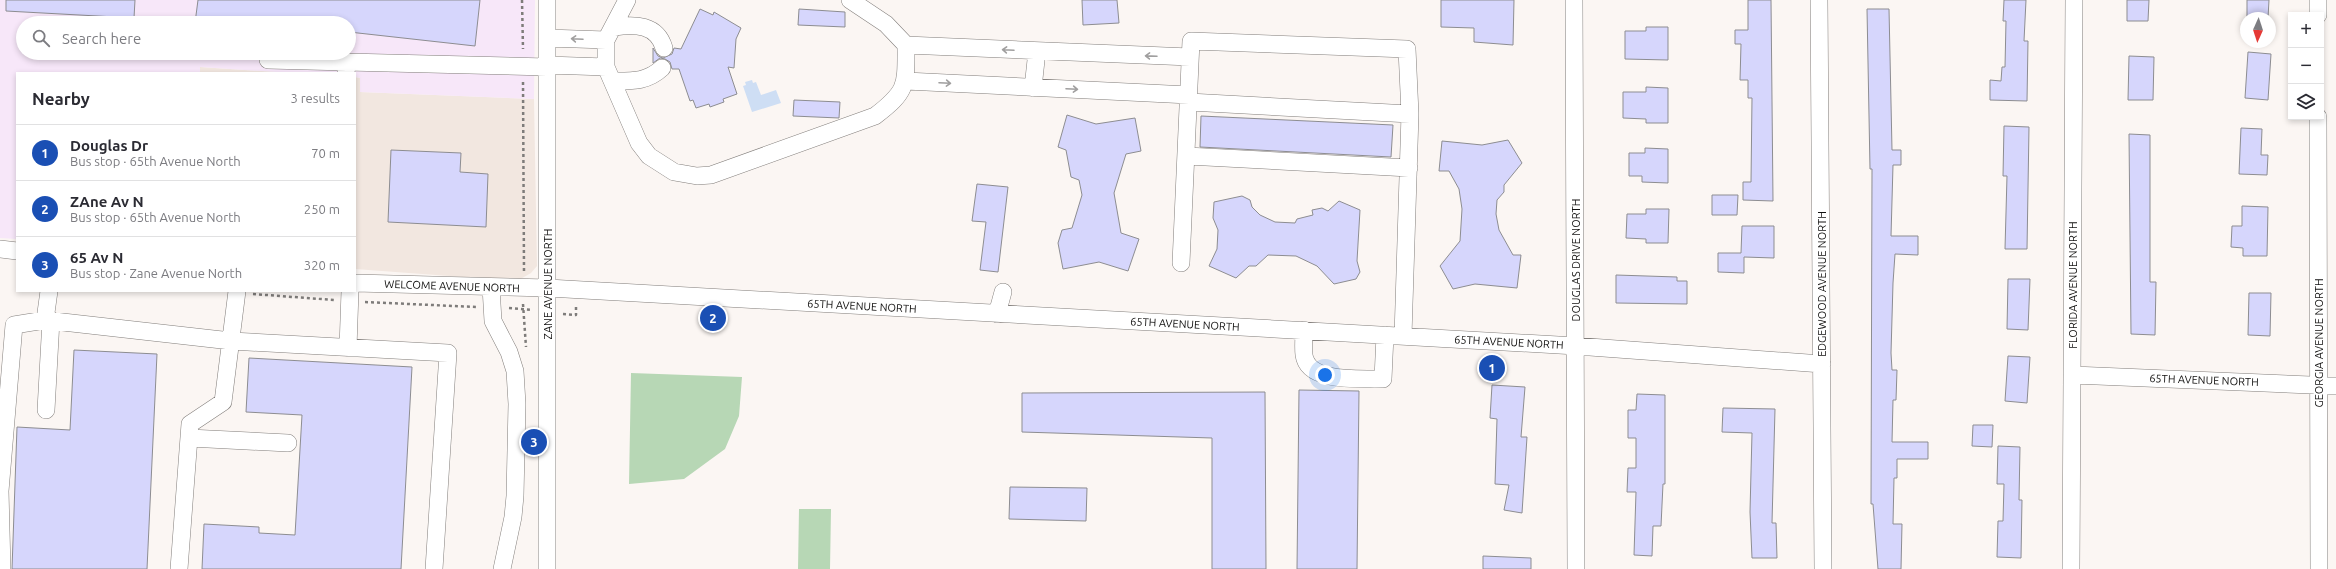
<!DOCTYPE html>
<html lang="en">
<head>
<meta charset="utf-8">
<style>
	body { margin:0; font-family:Ubuntu,sans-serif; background:#f2f2f3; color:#2b2b33 }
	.controls { position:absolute; right:12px; top:12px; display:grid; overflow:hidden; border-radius:0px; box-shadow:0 2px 6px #0003 }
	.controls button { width:36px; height:36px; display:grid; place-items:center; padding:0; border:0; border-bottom:1px solid #e1e1e2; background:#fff; color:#2b2b33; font:20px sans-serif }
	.compass { position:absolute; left:2240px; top:12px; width:36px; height:36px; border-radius:50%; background:#fff; box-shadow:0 2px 6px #0003; rotate:183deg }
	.you { position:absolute; left:1325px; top:375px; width:14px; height:14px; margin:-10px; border:3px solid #fff; border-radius:50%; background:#1a73e8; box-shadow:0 0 0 6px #1a73e833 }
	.badge { display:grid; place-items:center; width:26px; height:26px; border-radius:50%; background:#6c5324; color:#fff; font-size:13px; font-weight:700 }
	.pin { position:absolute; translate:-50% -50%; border:2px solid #fff; box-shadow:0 1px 4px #0006 }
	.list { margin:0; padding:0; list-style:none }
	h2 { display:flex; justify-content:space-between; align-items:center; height:52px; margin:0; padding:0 16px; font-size:17px }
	h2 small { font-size:13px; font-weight:400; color:#7c7c81 }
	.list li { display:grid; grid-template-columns:26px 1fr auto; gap:12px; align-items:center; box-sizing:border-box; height:56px; padding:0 16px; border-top:1px solid #e1e1e2 }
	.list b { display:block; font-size:15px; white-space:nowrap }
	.list p { margin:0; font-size:13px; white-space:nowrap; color:#7c7c81 }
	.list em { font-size:13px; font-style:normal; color:#7c7c81 }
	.icon { flex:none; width:22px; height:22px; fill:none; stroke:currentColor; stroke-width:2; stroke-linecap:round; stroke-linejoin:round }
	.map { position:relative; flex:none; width:2336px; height:569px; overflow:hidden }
	.search { position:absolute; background:#fff; box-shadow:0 2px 6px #0003; left:16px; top:16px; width:340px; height:44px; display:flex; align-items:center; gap:10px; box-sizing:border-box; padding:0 14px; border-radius:22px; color:#7c7c81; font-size:15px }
	.panel { position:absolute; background:#fff; box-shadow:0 2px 6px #0003; left:16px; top:72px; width:340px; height:220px; border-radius:0px }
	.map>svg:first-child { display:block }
	.built { fill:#f2e7e0 }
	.industrial { fill:#f7e7f9; fill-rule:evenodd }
	.green { fill:#b7d7b5 }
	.water { fill:#cedef4 }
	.building { fill:#d6d6fc; stroke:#8d8d91 }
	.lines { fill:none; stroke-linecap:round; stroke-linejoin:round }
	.minor-casing { stroke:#827e7b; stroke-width:18 }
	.path { stroke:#7e7c7a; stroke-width:2.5; stroke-dasharray:3 3; stroke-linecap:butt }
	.minor { stroke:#fff; stroke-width:17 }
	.oneway { stroke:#a09f9f }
	.labels { text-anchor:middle; stroke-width:3.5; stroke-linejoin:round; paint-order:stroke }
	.street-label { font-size:11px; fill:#11100f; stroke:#fff }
</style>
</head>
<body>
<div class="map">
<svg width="2336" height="569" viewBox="0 0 2336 569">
	<rect width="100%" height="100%" fill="#fbf6f3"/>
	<path class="built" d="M 200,67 L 292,73 L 200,73 Z
		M 355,77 L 360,78 L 360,92 L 534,99 L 537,266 L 531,273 L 517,281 L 355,269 Z"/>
	<path class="industrial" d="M 0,0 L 535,0 L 534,99 L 360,92 L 360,78 L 355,77 L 355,73 L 292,73 L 200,67 L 200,73 L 17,73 L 17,239 L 0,238 ZM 23,23 L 349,23 L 349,53 L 23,53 Z"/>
	<path class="green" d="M 631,373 L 742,377 L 739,416 L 725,449 L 684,479 L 629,484 Z
		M 799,509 L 831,509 L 830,569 L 798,569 Z"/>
	<path class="water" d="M 752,80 L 753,83 L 756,82 L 761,95 L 776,90 L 781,103 L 752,112 L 743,86 L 746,85 L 745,82 Z"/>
	<path class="building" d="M 6,0 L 135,0 L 134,18 L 6,11 Z
		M 198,0 L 480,0 L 475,46 L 349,32 L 349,23 L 195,23 Z
		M 1082,0 L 1117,0 L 1119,23 L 1083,25 Z
		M 1441,0 L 1514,0 L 1513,45 L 1474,42 L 1474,28 L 1441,27 Z
		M 1748,0 L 1771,0 L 1773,201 L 1743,200 L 1743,182 L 1751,182 L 1752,98 L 1748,98 L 1748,80 L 1740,80 L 1741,44 L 1735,44 L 1735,30 L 1748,30 Z
		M 2004,0 L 2026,0 L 2024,41 L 2028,41 L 2027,101 L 1990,100 L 1990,80 L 2001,81 L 2002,67 L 2005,67 L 2006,21 L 2003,21 Z
		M 2127,0 L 2149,0 L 2148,21 L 2127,21 Z
		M 2247,0 L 2269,0 L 2268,18 L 2247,18 Z
		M 700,9 L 713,15 L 714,12 L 741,28 L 736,39 L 734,68 L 728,67 L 737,94 L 723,99 L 724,102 L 710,107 L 709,104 L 696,108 L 693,100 L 690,101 L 679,69 L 672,69 L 670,62 L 665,59 L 660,58 L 653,63 L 653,48 L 658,56 L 663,58 L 672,54 L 674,48 L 681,49 Z
		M 799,9 L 845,12 L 845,27 L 798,25 Z
		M 1867,9 L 1889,9 L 1892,150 L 1901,150 L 1901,165 L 1893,165 L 1891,236 L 1918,236 L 1918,255 L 1895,254 L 1893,283 L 1891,353 L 1892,370 L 1897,370 L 1896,400 L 1893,400 L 1892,442 L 1928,442 L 1928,459 L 1897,459 L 1897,478 L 1894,478 L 1893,524 L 1902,524 L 1901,569 L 1878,569 L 1873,504 L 1871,504 L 1872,169 L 1870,169 Z
		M 1646,27 L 1668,27 L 1668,60 L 1625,59 L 1625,31 L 1646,31 Z
		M 2248,52 L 2271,54 L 2268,100 L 2245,98 Z
		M 2129,56 L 2154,57 L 2153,100 L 2128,100 Z
		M 1646,87 L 1668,88 L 1668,123 L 1646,123 L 1646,119 L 1623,118 L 1623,92 L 1646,92 Z
		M 794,100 L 840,102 L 839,118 L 793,116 Z
		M 1067,115 L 1096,124 L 1135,118 L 1141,151 L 1126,154 L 1114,193 L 1121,233 L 1139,239 L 1128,271 L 1099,262 L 1063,269 L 1058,243 L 1062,230 L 1072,228 L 1082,195 L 1079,180 L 1071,177 L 1066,150 L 1058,147 Z
		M 1201,116 L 1393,125 L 1391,157 L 1200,147 Z
		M 2004,126 L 2029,127 L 2027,249 L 2005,249 L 2007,176 L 2003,176 Z
		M 2241,128 L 2262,129 L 2261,155 L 2268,155 L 2267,175 L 2239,174 Z
		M 2129,134 L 2150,135 L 2150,282 L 2156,282 L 2155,335 L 2131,334 Z
		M 1508,140 L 1522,163 L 1504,185 L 1504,192 L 1497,200 L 1496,214 L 1499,230 L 1513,255 L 1521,255 L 1517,288 L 1475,284 L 1453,289 L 1440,266 L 1460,241 L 1462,209 L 1459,189 L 1449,171 L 1439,171 L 1442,141 L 1482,145 Z
		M 1645,148 L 1668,149 L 1668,183 L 1642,182 L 1642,176 L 1629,176 L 1629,153 L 1645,153 Z
		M 391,150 L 461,153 L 460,172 L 488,174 L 486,227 L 388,222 Z
		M 977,184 L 1008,187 L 998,272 L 980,270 L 986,222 L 972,221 Z
		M 1712,195 L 1738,195 L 1737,215 L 1712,215 Z
		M 1242,196 L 1250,200 L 1252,207 L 1260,215 L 1275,222 L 1295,223 L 1297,219 L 1313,215 L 1312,210 L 1322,208 L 1328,211 L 1339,201 L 1360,210 L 1357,261 L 1360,272 L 1356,279 L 1334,284 L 1317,266 L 1296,256 L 1268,255 L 1256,266 L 1249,266 L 1236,278 L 1209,266 L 1217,249 L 1218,230 L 1213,218 L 1214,202 Z
		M 2242,206 L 2268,207 L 2267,256 L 2243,256 L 2243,248 L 2231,247 L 2232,226 L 2242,226 Z
		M 1646,209 L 1669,209 L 1668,243 L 1646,243 L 1646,239 L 1626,238 L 1627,214 L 1646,214 Z
		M 1742,226 L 1774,226 L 1774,258 L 1744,257 L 1744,273 L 1718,272 L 1718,253 L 1741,253 Z
		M 1616,275 L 1677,277 L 1677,281 L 1687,281 L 1687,304 L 1616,303 Z
		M 2008,279 L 2030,279 L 2028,330 L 2007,329 Z
		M 2249,293 L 2271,293 L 2270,336 L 2248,335 Z
		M 74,350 L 157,354 L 147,569 L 12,569 L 17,427 L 70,430 Z
		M 2008,356 L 2030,357 L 2027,403 L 2005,401 Z
		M 249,358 L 412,367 L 401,569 L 202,569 L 204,524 L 259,527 L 259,533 L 295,535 L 302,415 L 246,412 Z
		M 1492,385 L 1525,387 L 1521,437 L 1527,437 L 1522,513 L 1504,510 L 1509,485 L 1495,484 L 1497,419 L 1490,418 Z
		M 1299,390 L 1359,391 L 1357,569 L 1297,569 Z
		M 1265,392 L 1266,569 L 1212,569 L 1212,438 L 1022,432 L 1022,393 Z
		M 1637,394 L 1665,395 L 1665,484 L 1663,484 L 1661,526 L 1653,526 L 1652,556 L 1634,555 L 1636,492 L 1627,492 L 1628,468 L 1636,468 L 1636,438 L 1628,438 L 1628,410 L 1636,410 Z
		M 1723,408 L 1775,409 L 1772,523 L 1776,523 L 1777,558 L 1752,558 L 1750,512 L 1752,433 L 1722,432 Z
		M 1973,425 L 1993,425 L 1992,447 L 1972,446 Z
		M 1998,446 L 2020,447 L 2019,500 L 2022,500 L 2021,558 L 1997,557 L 1998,521 L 2003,521 L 2004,484 L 1997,484 Z
		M 1010,487 L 1087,488 L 1086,521 L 1009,519 Z
		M 1483,556 L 1531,558 L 1531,569 L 1483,569 Z"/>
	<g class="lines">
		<g class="minor-casing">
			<path id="minor" d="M 547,0 L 547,569
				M 627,0 L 606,40 L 606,67 L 639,143 L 649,156 L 674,172 L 697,176 L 711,175 L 875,116 C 908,91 906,85 906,45 L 886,24 L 850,0
				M 1574,0 L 1576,569
				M 1819,0 L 1823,569
				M 2318,0 L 2318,15
				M 614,27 C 635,24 657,24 664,48
				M 547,38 L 606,40
				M 906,45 L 1190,57
				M 268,60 L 347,62
				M 547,65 L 606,67
				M 346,73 L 347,62 L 547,67
				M 613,81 C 632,81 647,82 662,68
				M 906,81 L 1189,95
				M 1033,88 L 1037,51
				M 1189,102 L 1410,114 L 1403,336
				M 2318,117 L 2319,569
				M 1187,156 L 1409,168
				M 0,249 L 17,251
				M 1181,263 L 1191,41 L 1407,49 L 1410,114
				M 355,283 L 548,288 L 1576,346 L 1822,364
				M 491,287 L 493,321 L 509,352 L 515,371 L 517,404 L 515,496 L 513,517 L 502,569
				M 997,314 L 1003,292
				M 45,320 L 49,291
				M 1304,330 C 1304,338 1303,347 1304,355 C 1308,384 1362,378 1383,379 L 1385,335
				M 348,348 L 350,291
				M 2073,375 L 2336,386
				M 46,410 L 51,320
				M 189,438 L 288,443
				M 2,569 L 0,491 L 14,325 L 45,320 L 231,341 L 448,353 L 434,569
				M 179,569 L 190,424 L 223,402 L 237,291
				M 2071,569 L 2074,0"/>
		</g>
		<path class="path" d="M 522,0 L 523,49
			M 523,82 L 524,271
			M 253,294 L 334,300
			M 365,302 L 476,307
			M 523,304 L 526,347
			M 509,308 L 532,310
			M 563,314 L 576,315 L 576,305"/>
		<use href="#minor" class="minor"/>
	</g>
	<defs><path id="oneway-shaft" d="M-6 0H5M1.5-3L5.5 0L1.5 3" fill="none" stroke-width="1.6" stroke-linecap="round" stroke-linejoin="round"/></defs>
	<g class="oneway">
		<use href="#oneway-shaft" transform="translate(577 39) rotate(-177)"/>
		<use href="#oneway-shaft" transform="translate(1008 50) rotate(-177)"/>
		<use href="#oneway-shaft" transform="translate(1151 56) rotate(-178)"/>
		<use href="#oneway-shaft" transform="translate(945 83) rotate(3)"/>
		<use href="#oneway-shaft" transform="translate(1072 89) rotate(3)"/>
	</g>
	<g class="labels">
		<g class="street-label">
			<text transform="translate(1576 260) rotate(-90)" y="4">DOUGLAS DRIVE NORTH</text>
			<text transform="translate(548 284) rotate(-90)" y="4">ZANE AVENUE NORTH</text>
			<text transform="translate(1822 284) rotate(-90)" y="4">EDGEWOOD AVENUE NORTH</text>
			<text transform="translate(2073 285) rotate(-90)" y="4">FLORIDA AVENUE NORTH</text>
			<text transform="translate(452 286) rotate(2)" y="4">WELCOME AVENUE NORTH</text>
			<text transform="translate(862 306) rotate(3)" y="4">65TH AVENUE NORTH</text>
			<text transform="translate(1185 324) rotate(3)" y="4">65TH AVENUE NORTH</text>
			<text transform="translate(1509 342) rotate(3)" y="4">65TH AVENUE NORTH</text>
			<text transform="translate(2319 343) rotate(-90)" y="4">GEORGIA AVENUE NORTH</text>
			<text transform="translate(2204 380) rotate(2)" y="4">65TH AVENUE NORTH</text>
		</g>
	</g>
</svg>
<div class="controls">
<button>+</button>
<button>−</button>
<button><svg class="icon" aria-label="layers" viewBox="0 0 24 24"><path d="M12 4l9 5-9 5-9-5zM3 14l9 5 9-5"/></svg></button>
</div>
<svg class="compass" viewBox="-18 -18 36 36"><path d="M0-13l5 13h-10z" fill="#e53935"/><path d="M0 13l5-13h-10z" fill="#7c7c81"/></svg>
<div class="you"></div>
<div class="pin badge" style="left:1492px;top:368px;background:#1a4fb4">1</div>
<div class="pin badge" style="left:713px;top:318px;background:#1a4fb4">2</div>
<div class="pin badge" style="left:534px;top:442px;background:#1a4fb4">3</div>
<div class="search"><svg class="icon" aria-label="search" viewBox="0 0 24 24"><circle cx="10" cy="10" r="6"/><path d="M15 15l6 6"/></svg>Search here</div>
<section class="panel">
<h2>Nearby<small>3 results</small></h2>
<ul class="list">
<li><span class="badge" style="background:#1a4fb4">1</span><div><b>Douglas Dr</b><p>Bus stop · 65th Avenue North</p></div><em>70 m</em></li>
<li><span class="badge" style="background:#1a4fb4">2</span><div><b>ZAne Av N</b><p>Bus stop · 65th Avenue North</p></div><em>250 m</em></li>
<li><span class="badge" style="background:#1a4fb4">3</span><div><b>65 Av N</b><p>Bus stop · Zane Avenue North</p></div><em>320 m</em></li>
</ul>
</section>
</div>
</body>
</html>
